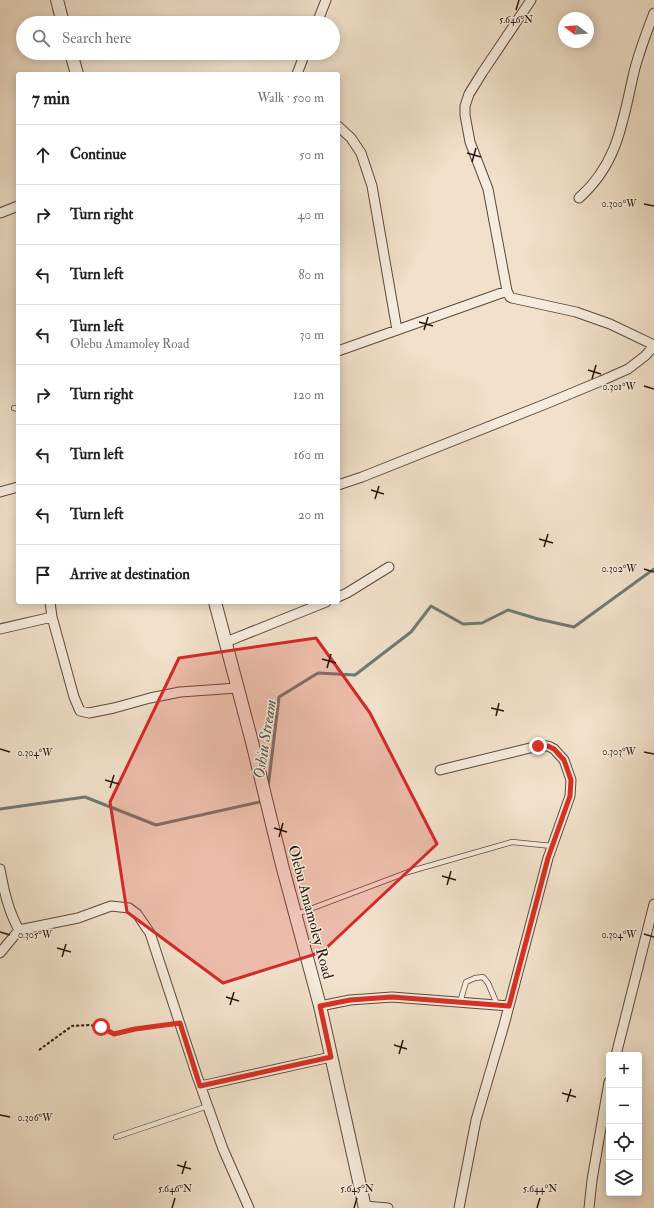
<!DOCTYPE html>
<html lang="en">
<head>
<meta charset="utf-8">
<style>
	body { margin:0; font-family:"IM FELL Double Pica",serif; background:#f6f6f6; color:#222 }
	.controls { position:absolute; right:12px; bottom:12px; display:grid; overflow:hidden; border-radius:4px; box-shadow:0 2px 10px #0003 }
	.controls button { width:36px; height:36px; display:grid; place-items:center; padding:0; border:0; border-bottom:1px solid #e0e0e0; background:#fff; color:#222; font:20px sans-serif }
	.compass { position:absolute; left:558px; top:12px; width:36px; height:36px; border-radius:50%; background:#fff; box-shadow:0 2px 10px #0003; rotate:286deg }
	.stop { position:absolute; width:12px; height:12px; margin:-9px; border:3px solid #d93025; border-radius:50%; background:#fff }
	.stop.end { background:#d93025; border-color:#fff; box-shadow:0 1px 4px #0008 }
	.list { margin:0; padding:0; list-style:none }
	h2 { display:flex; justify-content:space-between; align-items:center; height:52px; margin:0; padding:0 16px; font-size:17px }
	h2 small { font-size:13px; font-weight:400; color:#767676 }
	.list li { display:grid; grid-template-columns:26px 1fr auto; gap:12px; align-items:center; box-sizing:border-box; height:60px; padding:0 16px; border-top:1px solid #e0e0e0 }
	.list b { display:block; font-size:15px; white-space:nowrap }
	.list p { margin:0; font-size:13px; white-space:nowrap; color:#767676 }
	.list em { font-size:13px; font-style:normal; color:#767676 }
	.icon { flex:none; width:22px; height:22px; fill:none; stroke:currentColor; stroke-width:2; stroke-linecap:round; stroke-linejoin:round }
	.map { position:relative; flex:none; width:654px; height:1208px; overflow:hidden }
	.search { position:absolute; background:#fff; box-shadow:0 2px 10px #0003; left:16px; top:16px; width:324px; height:44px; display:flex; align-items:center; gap:10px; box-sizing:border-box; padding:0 14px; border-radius:22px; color:#767676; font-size:15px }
	.panel { position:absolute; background:#fff; box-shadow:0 2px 10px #0003; left:16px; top:72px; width:324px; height:532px; border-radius:4px }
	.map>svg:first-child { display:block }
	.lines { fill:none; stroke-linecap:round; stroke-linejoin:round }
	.stream { stroke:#6e7b73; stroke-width:3 }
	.service-casing { stroke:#5c493c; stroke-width:6 }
	.minor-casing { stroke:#5c493c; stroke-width:11 }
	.tertiary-casing { stroke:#5c493c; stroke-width:14 }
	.path { stroke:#2b160d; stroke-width:2; stroke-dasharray:3 2; stroke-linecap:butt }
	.service { stroke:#f6ecdd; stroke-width:4.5 }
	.minor { stroke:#f6ecdd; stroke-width:9 }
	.tertiary { stroke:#f6ecdd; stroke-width:12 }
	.route { stroke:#d93025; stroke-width:5 }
	.marked { fill:#d62828; fill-opacity:0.2; stroke:#d62828; stroke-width:3; stroke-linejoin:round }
	.ticks { fill:none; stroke:#2b160d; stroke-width:1.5 }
	.labels { text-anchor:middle; stroke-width:3; stroke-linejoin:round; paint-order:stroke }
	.street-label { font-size:15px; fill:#2b160d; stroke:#f6ecdd }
	.water-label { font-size:16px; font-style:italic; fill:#525148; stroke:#f6ecdd }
	.ticks-label { font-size:10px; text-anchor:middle; fill:#2b160d; stroke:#f6ecdd; stroke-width:3; stroke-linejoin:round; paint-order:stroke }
</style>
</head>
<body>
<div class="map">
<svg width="654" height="1208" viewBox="0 0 654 1208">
	<rect width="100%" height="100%" fill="#f1e1ca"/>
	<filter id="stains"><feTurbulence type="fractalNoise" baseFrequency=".005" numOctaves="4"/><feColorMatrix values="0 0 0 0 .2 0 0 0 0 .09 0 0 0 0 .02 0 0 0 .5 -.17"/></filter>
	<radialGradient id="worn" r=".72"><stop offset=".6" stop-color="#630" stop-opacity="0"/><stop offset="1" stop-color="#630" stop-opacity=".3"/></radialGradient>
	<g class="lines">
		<path class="stream" d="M 268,788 L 279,697 L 318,673 L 355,675 L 411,632 L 431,606 L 463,624 L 482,623 L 508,610 L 538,619 L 574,627 L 654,569
			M 0,809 L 85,797 L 156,825 L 264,801"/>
		<g class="service-casing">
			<path id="service" d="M 14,408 L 18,409
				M 297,914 L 411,871 L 512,842 L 552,846
				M 460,1002 L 466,982 L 475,978 L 483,977 L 488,983 L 497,1004
				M 116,1137 L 208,1106"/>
		</g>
		<g class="minor-casing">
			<path id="minor" d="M 531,0 L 482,73 L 469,94 L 465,106 L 465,115 L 470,142 L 488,189 L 507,291 L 510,297 L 512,298 L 576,312 L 610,324 L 654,345
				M 317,23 L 326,0
				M 297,74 L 305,53
				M 338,126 L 351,138 L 361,153 L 372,186 L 397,330
				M 579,198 C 620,162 623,117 635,68 C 640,50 647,31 654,13
				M 0,213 L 18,206
				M 338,351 L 507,291
				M 338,485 L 362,477 L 548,403 L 601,381 L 628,369 L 645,356 L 654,346
				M 0,492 L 18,487
				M 338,597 L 347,593 L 389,567
				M 50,602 L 52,617 L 74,697 L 80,711 L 89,713 L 114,708 L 150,698 L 180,692 L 237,688
				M 0,629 L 52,617
				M 226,642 L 326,602
				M 440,770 L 538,746 L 548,746 L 554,749 L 564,760 L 571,780 L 570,796 L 548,858 L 504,1025 L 476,1120 L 459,1208
				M 0,869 C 4,891 8,910 19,930
				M 0,953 L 19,930 L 78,918 L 111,906 L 129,908 L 137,914 L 150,933 L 197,1076 L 223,1149 L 249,1208
				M 320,1006 L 350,1000 L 392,997 L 509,1006
				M 616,1055 L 654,904
				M 201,1086 L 331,1057
				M 365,1206 L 388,1208
				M 589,1208 L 592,1180 L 609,1082"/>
		</g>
		<g class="tertiary-casing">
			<path id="tertiary" d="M 57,0 L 63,23
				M 71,53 L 77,74
				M 215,602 L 251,738 L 282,865 L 320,1006 L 365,1208"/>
		</g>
		<path class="path" d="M 39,1050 L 72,1026 L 89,1025 L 101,1027 L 114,1034 L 135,1029 L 170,1024"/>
		<use href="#service" class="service"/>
		<use href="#minor" class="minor"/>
		<use href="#tertiary" class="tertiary"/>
	</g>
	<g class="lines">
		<path class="route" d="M 101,1027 L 114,1034 L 135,1029 L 180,1023 L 200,1086 L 331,1057 L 320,1006 L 350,1000 L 392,997 L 509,1006 L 548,858 L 570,796 L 571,780 L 564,760 L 554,749 L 548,746 L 538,746"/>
	</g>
	<path class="marked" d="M 316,638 L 370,713 L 437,844 L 322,952 L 223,983 L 127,912 L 110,802 L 179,658 Z"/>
	<path class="ticks" d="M 516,10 L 519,0M 467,153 L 481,157M 472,162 L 476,148M 644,204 L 654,206M 419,322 L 433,326M 424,330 L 428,317M 588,370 L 601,374M 592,379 L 596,365M 644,386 L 654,389M 371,490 L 384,494M 375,499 L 379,486M 539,539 L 553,543M 544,547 L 548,534M 644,569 L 654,572M 322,659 L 336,663M 327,668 L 331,654M 491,708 L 504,711M 496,716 L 499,703M 0,749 L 10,752M 644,752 L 654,754M 105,780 L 119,784M 110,788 L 114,775M 274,828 L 287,832M 279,837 L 283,823M 442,876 L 456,880M 447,885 L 451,871M 0,932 L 10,935M 644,934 L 654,937M 57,948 L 71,952M 62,957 L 66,944M 226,997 L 239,1001M 230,1005 L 234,992M 394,1045 L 407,1049M 399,1054 L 403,1040M 562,1093 L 576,1097M 567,1102 L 571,1089M 0,1115 L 10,1117M 177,1165 L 191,1169M 182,1174 L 186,1161M 172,1208 L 175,1198M 354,1208 L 357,1198M 537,1208 L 540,1198"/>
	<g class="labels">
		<g class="street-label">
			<text transform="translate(311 912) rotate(75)" y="5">Olebu Amamoley Road</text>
		</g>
		<g class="water-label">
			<text transform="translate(264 739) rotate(-81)" y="6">Oshiu Stream</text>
		</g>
	</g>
	<g class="ticks-label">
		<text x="516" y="23">5.646°N</text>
		<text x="619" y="207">0.300°W</text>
		<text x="619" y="390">0.301°W</text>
		<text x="619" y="572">0.302°W</text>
		<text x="619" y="755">0.303°W</text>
		<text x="35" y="756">0.304°W</text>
		<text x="619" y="938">0.304°W</text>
		<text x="35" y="938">0.305°W</text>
		<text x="35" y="1121">0.306°W</text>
		<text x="175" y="1192">5.646°N</text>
		<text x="357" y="1192">5.645°N</text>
		<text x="540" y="1192">5.644°N</text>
	</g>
	<rect width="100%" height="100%" filter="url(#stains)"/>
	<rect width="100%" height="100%" fill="url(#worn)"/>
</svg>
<div class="controls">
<button>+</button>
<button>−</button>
<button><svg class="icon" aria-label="locate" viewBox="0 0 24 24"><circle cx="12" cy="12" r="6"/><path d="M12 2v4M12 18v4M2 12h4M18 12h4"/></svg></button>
<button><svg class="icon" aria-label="layers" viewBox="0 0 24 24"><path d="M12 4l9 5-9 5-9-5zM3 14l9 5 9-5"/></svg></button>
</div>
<svg class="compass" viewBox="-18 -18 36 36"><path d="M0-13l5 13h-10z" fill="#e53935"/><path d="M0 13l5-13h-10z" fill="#767676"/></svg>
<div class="stop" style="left:101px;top:1027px"></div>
<div class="stop end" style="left:538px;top:746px"></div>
<div class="search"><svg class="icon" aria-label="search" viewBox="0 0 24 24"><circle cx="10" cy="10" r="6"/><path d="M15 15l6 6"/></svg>Search here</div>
<section class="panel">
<h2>7 min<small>Walk · 500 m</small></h2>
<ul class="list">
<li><svg class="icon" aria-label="ahead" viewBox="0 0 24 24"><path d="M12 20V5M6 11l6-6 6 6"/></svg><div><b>Continue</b></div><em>50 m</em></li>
<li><svg class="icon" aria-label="right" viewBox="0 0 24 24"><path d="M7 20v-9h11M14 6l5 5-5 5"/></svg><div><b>Turn right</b></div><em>40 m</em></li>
<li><svg class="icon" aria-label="left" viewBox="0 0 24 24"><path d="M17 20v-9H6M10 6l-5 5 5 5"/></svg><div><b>Turn left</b></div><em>80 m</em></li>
<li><svg class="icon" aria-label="left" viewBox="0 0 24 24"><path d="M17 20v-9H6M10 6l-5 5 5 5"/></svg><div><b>Turn left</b><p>Olebu Amamoley Road</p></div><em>30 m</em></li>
<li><svg class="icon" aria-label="right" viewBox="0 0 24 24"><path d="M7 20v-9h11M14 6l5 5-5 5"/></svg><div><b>Turn right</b></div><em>120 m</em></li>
<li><svg class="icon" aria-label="left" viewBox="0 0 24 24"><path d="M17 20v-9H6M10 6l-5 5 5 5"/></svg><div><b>Turn left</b></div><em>160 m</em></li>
<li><svg class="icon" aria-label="left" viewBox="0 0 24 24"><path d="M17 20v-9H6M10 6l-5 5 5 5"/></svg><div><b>Turn left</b></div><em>20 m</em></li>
<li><svg class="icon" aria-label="arrive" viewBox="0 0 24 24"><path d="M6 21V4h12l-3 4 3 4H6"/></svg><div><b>Arrive at destination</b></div></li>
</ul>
</section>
</div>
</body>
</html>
